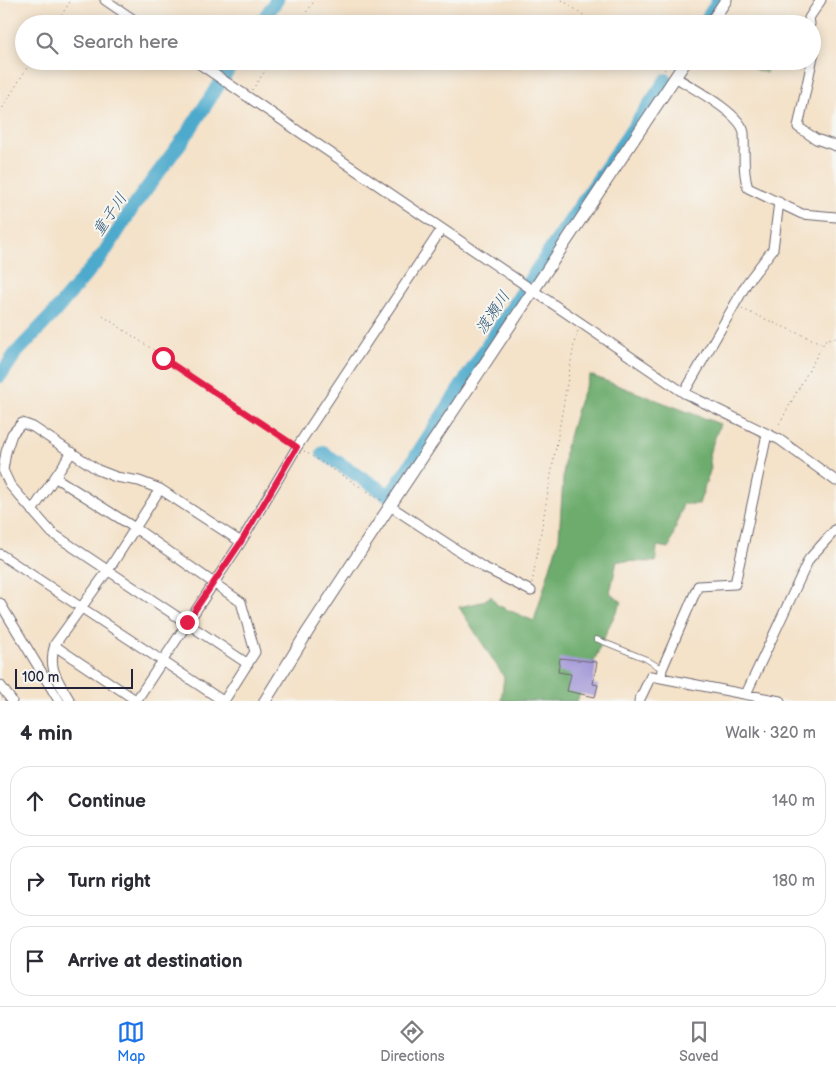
<!DOCTYPE html>
<html lang="en">
<head>
<meta charset="utf-8">
<style>
	body { margin:0; font-family:"Balsamiq Sans","Klee One",sans-serif; background:#f2f2f3; color:#2b2b33 }
	.scale { position:absolute; left:15px; bottom:12px; width:118px; box-sizing:border-box; padding-left:5px; border:2px solid #22223b; border-top:0; font-size:14px; line-height:18px; white-space:nowrap; color:#22223b; -webkit-text-stroke:4px #f6f6f2; paint-order:stroke }
	.stop { position:absolute; width:15px; height:15px; margin:-11px; border:4px solid #e11d48; border-radius:50%; background:#fff }
	.stop.end { background:#e11d48; border-color:#fff; box-shadow:0 1px 5px #0008 }
	.list { margin:0; padding:0; list-style:none }
	h2 { display:flex; justify-content:space-between; align-items:center; height:65px; margin:0; padding:0 20px; font-size:21px }
	h2 small { font-size:16px; font-weight:400; color:#7c7c81 }
	.list li { display:grid; grid-template-columns:32px 1fr auto; gap:15px; align-items:center; box-sizing:border-box; height:70px; margin:0 10px 10px; padding:0 10px; border:1px solid #e1e1e2; border-radius:20px }
	.list b { display:block; font-size:19px; white-space:nowrap }
	.list em { font-size:16px; font-style:normal; color:#7c7c81 }
	.icon { flex:none; width:28px; height:28px; fill:none; stroke:currentColor; stroke-width:2; stroke-linecap:round; stroke-linejoin:round }
	.map { position:relative; flex:none; width:836px; height:701px; overflow:hidden }
	.search { position:absolute; background:#fff; box-shadow:0 2px 12px #0003; left:15px; right:15px; top:15px; height:55px; display:flex; align-items:center; gap:12px; box-sizing:border-box; padding:0 18px; border-radius:28px; color:#7c7c81; font-size:19px }
	.sheet { height:305px; background:#fff }
	nav { display:flex; justify-content:space-around; align-items:center; box-sizing:border-box; height:70px; border-top:1px solid #e1e1e2; background:#fff; font-size:14px; color:#7c7c81 }
	nav a { display:grid; justify-items:center; gap:2px }
	nav .on { color:#1a73e8 }
	.map>svg:first-child { display:block }
	.green { fill:#87c77e; stroke:#54745c }
	.forest { fill:#6dac6d; stroke:#486754 }
	.lines { fill:none; stroke-linecap:round; stroke-linejoin:round }
	.river { stroke:#4daacc; stroke-width:14 }
	.building { fill:#a69bd8 }
	.service-casing { stroke:#6c656d; stroke-width:6 }
	.minor-casing { stroke:#6c656d; stroke-width:11 }
	.tertiary-casing { stroke:#6c656d; stroke-width:13 }
	.path { stroke:#6c656d; stroke-width:1; stroke-dasharray:1 4; stroke-linecap:butt }
	.service { stroke:#fff; stroke-width:4.5 }
	.minor { stroke:#fff; stroke-width:9 }
	.tertiary { stroke:#fff; stroke-width:11 }
	.route { stroke:#e11d48; stroke-width:6 }
	.labels { text-anchor:middle; stroke-width:4; stroke-linejoin:round; paint-order:stroke }
	.water-label { font-size:16px; font-style:italic; fill:#335875; stroke:#f6f6f2 }
</style>
</head>
<body>
<div class="map">
<svg width="836" height="701" viewBox="0 0 836 701">
	<rect width="100%" height="100%" fill="#f6f6f2"/>
	<filter id="ink" filterUnits="userSpaceOnUse"><feTurbulence type="fractalNoise" baseFrequency=".02" numOctaves="2"/><feDisplacementMap in="SourceGraphic" scale="10" xChannelSelector="R" yChannelSelector="G"/><feConvolveMatrix kernelMatrix="1 2 1 2 8 2 1 2 1" color-interpolation-filters="sRGB"/></filter>
	<filter id="wash" filterUnits="userSpaceOnUse"><feTurbulence type="fractalNoise" baseFrequency=".0096" numOctaves="4" result="noise"/><feDisplacementMap in="SourceGraphic" scale="20" xChannelSelector="R" yChannelSelector="G"/><feGaussianBlur stdDeviation="1.12" result="paint"/><feColorMatrix in="noise" values="0 0 0 0 0 0 0 0 0 0 0 0 0 0 0 0 0 1.4 0 .05"/><feComposite in="paint" operator="in"/></filter>
	<g filter="url(#wash)">
		<rect width="100%" height="100%" fill="#f4e2c9"/>
		<path class="green" d="M 754,61 L 769,61 L 766,73 L 754,69 Z"/>
		<path class="forest" d="M 590,375 L 720,424 L 709,454 L 711,468 L 699,504 L 683,504 L 669,548 L 657,546 L 656,562 L 617,561 L 610,593 L 622,602 L 610,624 L 577,701 L 501,701 L 504,677 L 459,607 L 482,602 L 491,596 L 497,605 L 534,621 L 559,538 L 565,451 L 579,402 Z"/>
		<g class="lines">
			<path class="river" d="M 260,24 L 277,0
				M 704,24 L 719,0
				M 0,376 L 16,353 L 52,315 L 104,253 L 135,204 L 187,134 L 234,61
				M 323,453 L 390,496 L 532,277 L 666,80"/>
		</g>
		<g id="blocks">
			<path class="building" d="M 560,658 L 597,662 L 593,684 L 598,685 L 595,697 L 567,691 L 571,674 L 558,672 Z"/>
		</g>
	</g>
	<g filter="url(#ink)">
		<use href="#blocks" fill-opacity="0" stroke="#6c656d" stroke-width="1"/>
		<g class="lines">
			<g class="service-casing">
				<path id="service" d="M 596,639 L 646,659 L 662,669"/>
			</g>
			<g class="minor-casing">
				<path id="minor" d="M 105,0 L 140,24
					M 810,24 L 809,18 L 821,0
					M 812,34 L 814,52 L 812,61
					M 195,61 L 684,393 L 780,440 L 836,481
					M 812,61 L 798,127 L 816,139 L 836,146
					M 675,77 C 691,87 742,114 744,133 C 745,151 742,171 748,188 L 802,214 L 836,217
					M 684,393 L 747,283 L 773,249 L 779,202
					M 56,478 L 135,528 L 241,602 L 255,652 L 224,701
					M 390,506 L 483,567 L 531,591
					M 32,511 L 72,452
					M 241,542 L 160,489 L 139,481 L 116,477 L 98,470 L 33,427 L 22,423 L 12,434 L 6,452 L 3,470 L 10,485 L 52,533 L 248,664
					M 0,554 L 223,701
					M 0,603 L 59,701
					M 55,646 L 137,701
					M 661,677 L 662,669 L 698,586 L 735,584 L 767,434
					M 0,685 L 12,701
					M 746,694 L 809,559 L 836,529
					M 70,701 C 58,680 47,669 55,644 L 109,569 L 160,489
					M 136,701 L 241,542 L 297,447 L 441,230
					M 639,701 L 651,676 L 780,701"/>
			</g>
			<g class="tertiary-casing">
				<path id="tertiary" d="M 710,24 L 726,0
					M 265,701 L 308,631 L 390,506 L 686,61"/>
			</g>
			<path class="path" d="M 562,0 L 596,24
				M 56,24 L 71,0
				M 298,24 L 315,0
				M 652,61 L 668,72
				M 252,90 L 272,61
				M 0,112 L 31,61
				M 742,309 L 823,344
				M 103,316 L 290,442
				M 777,428 L 826,339 L 836,338
				M 304,451 L 381,500
				M 532,583 L 575,339 L 578,331"/>
			<use href="#service" class="service"/>
			<use href="#minor" class="minor"/>
			<use href="#tertiary" class="tertiary"/>
		</g>
	</g>
	<g class="lines" filter="url(#ink)">
		<path class="route" d="M 163,358 L 297,447 L 241,542 L 187,622"/>
	</g>
	<g class="labels">
		<g class="water-label">
			<text transform="translate(109 214) rotate(-56)" y="6">童子川</text>
			<text transform="translate(492 312) rotate(-56)" y="6">渡瀬川</text>
		</g>
	</g>
</svg>
<div class="scale">100 m</div>
<div class="stop" style="left:163px;top:358px"></div>
<div class="stop end" style="left:187px;top:622px"></div>
<div class="search"><svg class="icon" aria-label="search" viewBox="0 0 24 24"><circle cx="10" cy="10" r="6"/><path d="M15 15l6 6"/></svg>Search here</div>
</div>
<section class="sheet">
<h2>4 min<small>Walk · 320 m</small></h2>
<ul class="list">
<li><svg class="icon" aria-label="ahead" viewBox="0 0 24 24"><path d="M12 20V5M6 11l6-6 6 6"/></svg><div><b>Continue</b></div><em>140 m</em></li>
<li><svg class="icon" aria-label="right" viewBox="0 0 24 24"><path d="M7 20v-9h11M14 6l5 5-5 5"/></svg><div><b>Turn right</b></div><em>180 m</em></li>
<li><svg class="icon" aria-label="arrive" viewBox="0 0 24 24"><path d="M6 21V4h12l-3 4 3 4H6"/></svg><div><b>Arrive at destination</b></div></li>
</ul>
</section>
<nav>
<a class="on"><svg class="icon" aria-label="map" viewBox="0 0 24 24"><path d="M3 6l6-2 6 2 6-2v14l-6 2-6-2-6 2zM9 4v14M15 6v14"/></svg>Map</a>
<a><svg class="icon" aria-label="directions" viewBox="0 0 24 24"><path d="M12 3l9 9-9 9-9-9zM9 14v-3h6M13 9l2 2-2 2"/></svg>Directions</a>
<a><svg class="icon" aria-label="saved" viewBox="0 0 24 24"><path d="M7 4h10v16l-5-4-5 4z"/></svg>Saved</a>
</nav>
</body>
</html>
